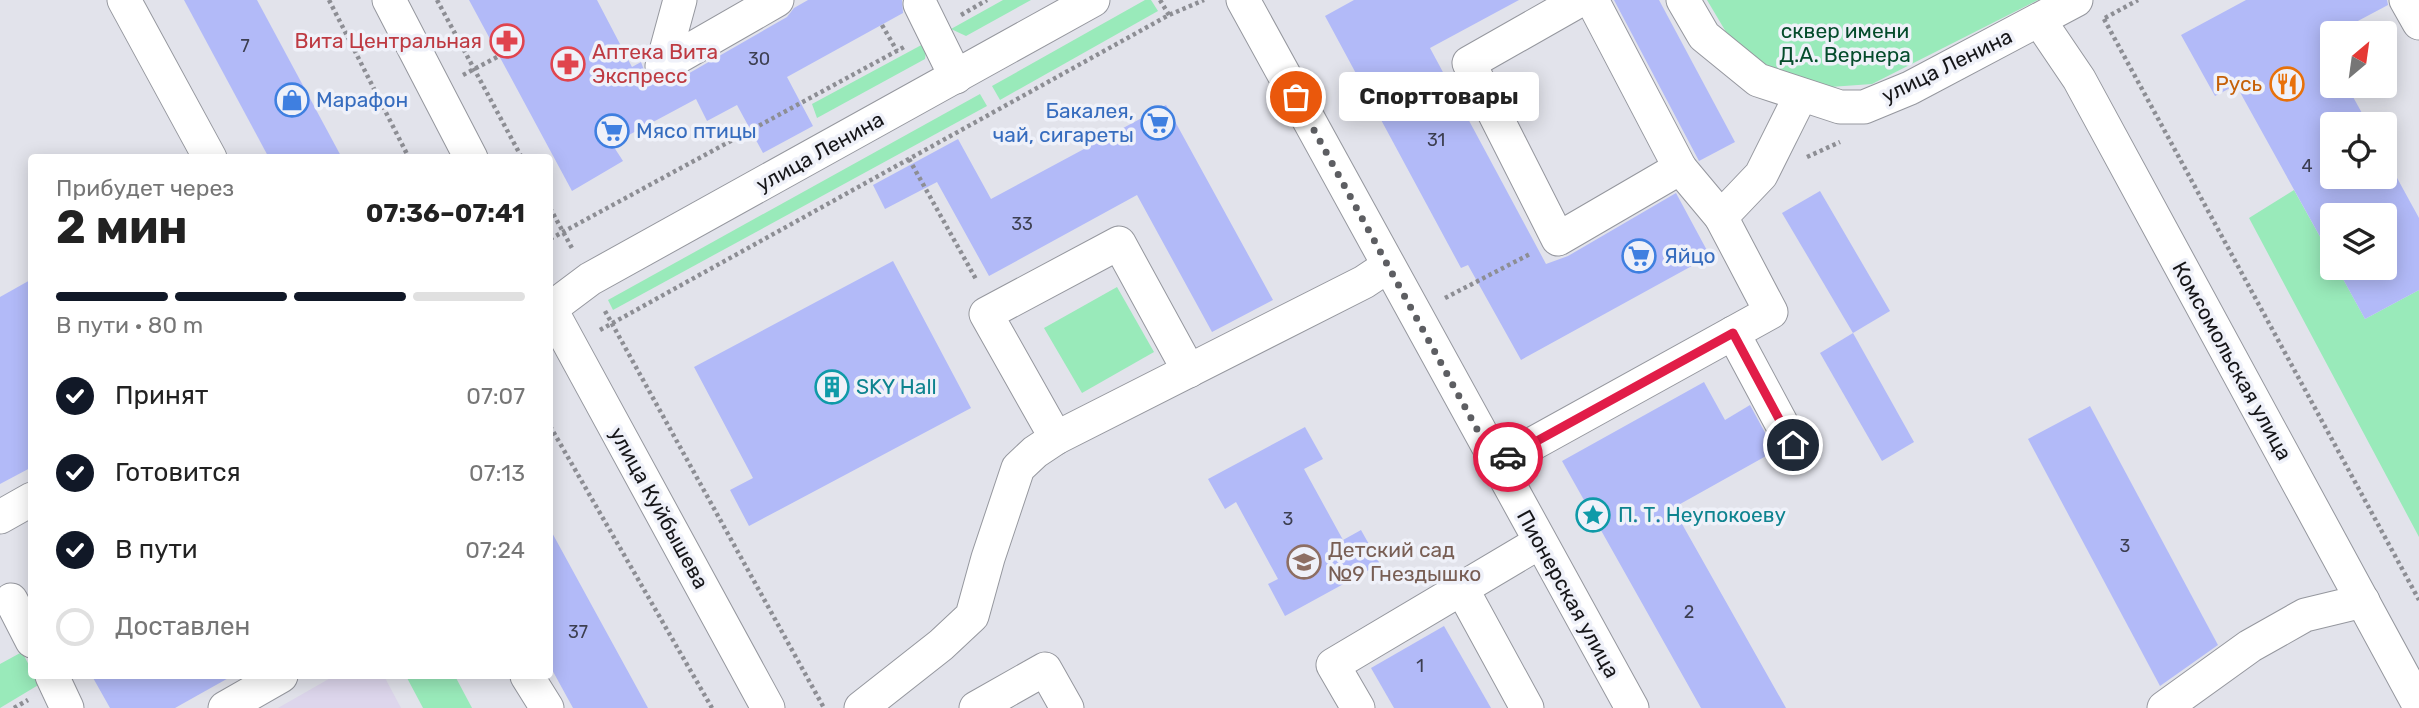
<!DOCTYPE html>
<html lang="ru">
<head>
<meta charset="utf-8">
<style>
	:root { --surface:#fff; --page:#f2f2f2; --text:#222; --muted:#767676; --line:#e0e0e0; --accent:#111827 }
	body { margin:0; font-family:Rubik,sans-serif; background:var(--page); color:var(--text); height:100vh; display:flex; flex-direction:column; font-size:26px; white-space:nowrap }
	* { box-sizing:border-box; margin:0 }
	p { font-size:23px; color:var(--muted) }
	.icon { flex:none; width:38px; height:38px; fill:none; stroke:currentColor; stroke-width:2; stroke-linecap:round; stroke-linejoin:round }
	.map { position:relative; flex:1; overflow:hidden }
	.sheet { position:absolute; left:28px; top:154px; width:525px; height:525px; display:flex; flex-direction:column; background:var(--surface); border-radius:7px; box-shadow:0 4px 18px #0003 }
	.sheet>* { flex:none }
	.needle { width:46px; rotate:29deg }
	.tools { position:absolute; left:2320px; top:21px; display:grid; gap:14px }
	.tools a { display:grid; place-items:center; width:77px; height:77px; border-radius:7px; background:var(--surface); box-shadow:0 4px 18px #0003; font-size:35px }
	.pin { position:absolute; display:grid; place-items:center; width:60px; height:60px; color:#fff; margin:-30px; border:4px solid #fff; border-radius:50%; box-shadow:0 2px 7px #0007 }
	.courier { position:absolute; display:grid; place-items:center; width:70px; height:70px; margin:-35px; border:5px solid #e11d48; border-radius:50%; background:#fff; color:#222; box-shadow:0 2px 9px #0007 }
	.bubble { position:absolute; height:49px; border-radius:7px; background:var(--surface); box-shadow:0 4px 18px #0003; font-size:23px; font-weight:700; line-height:49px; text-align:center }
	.overview em { font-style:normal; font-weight:700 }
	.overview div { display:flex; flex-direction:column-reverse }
	.overview { display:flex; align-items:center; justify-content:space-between; height:119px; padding:0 28px }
	h1 { font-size:46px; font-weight:700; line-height:52px }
	.bar { display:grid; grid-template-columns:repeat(4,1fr); gap:10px 7px; align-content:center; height:84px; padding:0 28px }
	.bar i { height:9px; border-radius:5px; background:var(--line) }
	.bar .current { background:var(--accent) }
	.bar p { grid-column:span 4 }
	ol { padding:0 28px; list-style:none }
	li { display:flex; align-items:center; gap:21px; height:77px }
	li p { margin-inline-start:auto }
	li .icon { padding:7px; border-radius:50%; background:var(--accent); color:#fff; stroke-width:4 }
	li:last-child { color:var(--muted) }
	li i { width:38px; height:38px; border:4px solid var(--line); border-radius:50% }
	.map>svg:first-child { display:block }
	.industrial { fill:#ddd6ec }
	.green { fill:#99eaba }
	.building { fill:#b2baf8 }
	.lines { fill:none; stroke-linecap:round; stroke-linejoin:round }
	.minor-casing { stroke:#95979e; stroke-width:35 }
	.path { stroke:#8d8e94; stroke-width:4.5; stroke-dasharray:3.5 3.5; stroke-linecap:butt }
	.minor { stroke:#fff; stroke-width:33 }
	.done { stroke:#5d5e62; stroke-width:7; stroke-dasharray:0 12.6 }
	.route { stroke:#e11d48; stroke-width:9 }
	.labels { text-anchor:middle; stroke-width:7; stroke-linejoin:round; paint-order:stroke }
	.number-label { font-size:18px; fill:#3d3f51 }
	.park-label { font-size:21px; fill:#054c2c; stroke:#eff1f9 }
	.health-label { font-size:21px; fill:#be3a42; stroke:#eff1f9; text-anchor:end }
	.street-label { font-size:21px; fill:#161619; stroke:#eff1f9 }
	.food-label { font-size:21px; fill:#c56008; stroke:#eff1f9; text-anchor:end }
	.shop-label { font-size:21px; fill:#366cbe; stroke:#eff1f9; text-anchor:start }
	.culture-label { font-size:21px; fill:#0d838f; stroke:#eff1f9; text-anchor:start }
	.education-label { font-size:21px; fill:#785e54; stroke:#eff1f9; text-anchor:start }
</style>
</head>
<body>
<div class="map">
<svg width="2419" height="708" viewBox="0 0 2419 708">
	<rect width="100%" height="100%" fill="#e2e3eb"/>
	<polygon class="industrial" points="334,676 384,676 401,708 278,708"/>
	<g class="green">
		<polygon points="1003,0 1031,0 966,36 951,29"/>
		<polygon points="1145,0 1151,0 1158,11 1000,100 992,86"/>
		<polygon points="1707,0 2038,0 1872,84 1830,87 1800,81 1751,58 1729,37"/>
		<polygon points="927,42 925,59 817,118 812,104"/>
		<polygon points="980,94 987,106 613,310 608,300"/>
		<polygon points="2294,190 2333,260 2333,268 2337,268 2365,319 2419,290 2419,537 2249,218"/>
		<polygon points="1117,287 1154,352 1082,393 1044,328"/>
		<polygon points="22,652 31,669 32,676 35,676 40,684 0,708 0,664"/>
		<polygon points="406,676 455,676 472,708 423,708"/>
	</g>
	<g class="building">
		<polygon points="184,0 257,0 342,158 269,158"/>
		<polygon points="469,0 597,0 632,67 641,62 647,78 653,84 662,85 672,83 787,17 794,8 808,0 902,0 903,13 787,77 813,126 763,153 737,105 707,121 696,99 612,144 623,161 572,191"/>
		<polygon points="1354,0 1519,0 1430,48 1546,264 1568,256 1676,193 1710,256 1521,360 1468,265 1461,268 1325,16"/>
		<polygon points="1614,0 1659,0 1735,142 1699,161"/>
		<polygon points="2246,0 2387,0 2388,5 2322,40 2333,60 2333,86 2347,86 2368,124 2333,124 2333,177 2385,177 2385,156 2419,218 2419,290 2365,319 2337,268 2385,268 2385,215 2333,215 2333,260 2236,85 2215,96 2181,35"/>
		<polygon points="1166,105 1273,300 1212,332 1137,195 989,276 937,182 885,209 873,185 958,139 991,199"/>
		<polygon points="1820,191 1890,311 1853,333 1782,213"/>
		<polygon points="893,261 971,408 749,526 730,490 753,478 694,367"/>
		<polygon points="32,279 32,467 0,484 0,297"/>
		<polygon points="1853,333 1914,442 1882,461 1820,353"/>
		<polygon points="1704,382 1725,420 1750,405 1775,451 1673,508 1786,708 1701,708 1562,461"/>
		<polygon points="2090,406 2218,645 2160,686 2028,439"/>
		<polygon points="1305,427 1323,459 1304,469 1343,540 1361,530 1380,564 1285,616 1268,584 1278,579 1236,502 1225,509 1208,479"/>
		<polygon points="550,529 591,604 648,708 573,708 550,666"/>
		<polygon points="1444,626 1491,708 1394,708 1371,668"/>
		<polygon points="92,676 232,676 175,708 110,708"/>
	</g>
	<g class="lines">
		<defs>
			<g id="minor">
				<polyline points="124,0 210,158"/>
				<polyline points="389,0 471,158"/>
				<polyline points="680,0 662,66 777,0"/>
				<polyline points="1243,0 1632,708"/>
				<polyline points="1580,0 1469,63 1558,239 1680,168 1721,217"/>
				<polyline points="1592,0 1680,168"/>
				<polyline points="1683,0 1704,36 1758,80 1840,107 1864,107 1910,88 2076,0"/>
				<polyline points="2406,0 2419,23"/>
				<polyline points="920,4 956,77"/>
				<polyline points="2039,20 2079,79 2419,705"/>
				<polyline points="550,308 768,708"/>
				<polyline points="550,309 590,279 1093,0"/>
				<polyline points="1733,333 1793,445"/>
				<polyline points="1056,438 986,314 1119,243 1189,371"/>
				<polyline points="1496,464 1771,312 1721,217 1761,175 1801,95"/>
				<polyline points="0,517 32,499"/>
				<polyline points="1462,589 1527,708"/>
				<polyline points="11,600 32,641"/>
				<polyline points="52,676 67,708"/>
				<polyline points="527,676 547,708"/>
				<polyline points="225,708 281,676"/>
				<polyline points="861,708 941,645 972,616 988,558 1018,468 1035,452 1056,438 1364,282 1388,266"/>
				<polyline points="976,708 1045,669 1067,708"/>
				<polyline points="1358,708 1333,665 1540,542"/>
				<polyline points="2164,708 2250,646 2305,615 2363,601"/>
			</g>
		</defs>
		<use href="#minor" class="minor-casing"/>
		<g class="path">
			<polyline points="329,0 409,158"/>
			<polyline points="437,0 522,158"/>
			<polyline points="1160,0 1169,15"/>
			<polyline points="961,15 987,0"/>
			<polyline points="2105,18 2138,0"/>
			<polyline points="2104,19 2419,600"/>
			<polyline points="882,25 897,51"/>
			<polyline points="463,75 499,56"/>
			<polyline points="1807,157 1840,142"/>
			<polyline points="909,159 977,281"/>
			<polyline points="550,208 573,250"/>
			<polyline points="550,239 904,47"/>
			<polyline points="1445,298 1530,254"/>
			<polyline points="605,311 824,708"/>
			<polyline points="600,330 1169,15 1204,0"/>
			<polyline points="550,426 712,708"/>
			<polyline points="14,708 28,700"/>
		</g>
		<use href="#minor" class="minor"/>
	</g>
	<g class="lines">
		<polyline class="done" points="1296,97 1496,464 1508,457"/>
		<polyline class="route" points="1508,457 1733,333 1793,445"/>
	</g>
	<defs>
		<symbol id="pharmacy-ring" viewBox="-11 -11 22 22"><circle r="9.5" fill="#eff1f9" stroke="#e0444e" stroke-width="1.5"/><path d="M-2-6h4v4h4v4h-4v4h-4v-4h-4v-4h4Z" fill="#e0444e"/></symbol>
		<symbol id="restaurant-ring" viewBox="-11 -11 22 22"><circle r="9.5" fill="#eff1f9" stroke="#e8710a" stroke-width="1.5"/><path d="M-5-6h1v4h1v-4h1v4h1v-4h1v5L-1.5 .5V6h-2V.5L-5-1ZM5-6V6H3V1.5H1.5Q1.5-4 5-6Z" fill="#e8710a"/></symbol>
		<symbol id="shop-ring" viewBox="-11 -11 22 22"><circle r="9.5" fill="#eff1f9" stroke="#3f7fe0" stroke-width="1.5"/><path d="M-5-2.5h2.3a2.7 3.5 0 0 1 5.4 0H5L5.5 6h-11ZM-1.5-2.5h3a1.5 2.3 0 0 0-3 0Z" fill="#3f7fe0"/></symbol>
		<symbol id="supermarket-ring" viewBox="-11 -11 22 22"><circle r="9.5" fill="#eff1f9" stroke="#3f7fe0" stroke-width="1.5"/><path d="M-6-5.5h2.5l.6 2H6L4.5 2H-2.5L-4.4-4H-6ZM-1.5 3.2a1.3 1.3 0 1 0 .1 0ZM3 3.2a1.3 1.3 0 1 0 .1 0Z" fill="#3f7fe0"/></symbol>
		<symbol id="building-ring" viewBox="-11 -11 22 22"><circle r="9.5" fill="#eff1f9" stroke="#0f9aa8" stroke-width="1.5"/><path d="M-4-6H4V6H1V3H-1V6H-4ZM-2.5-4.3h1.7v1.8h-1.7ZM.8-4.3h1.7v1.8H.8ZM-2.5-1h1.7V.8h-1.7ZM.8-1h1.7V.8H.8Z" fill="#0f9aa8"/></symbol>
		<symbol id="sight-ring" viewBox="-11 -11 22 22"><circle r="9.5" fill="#eff1f9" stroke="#0f9aa8" stroke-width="1.5"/><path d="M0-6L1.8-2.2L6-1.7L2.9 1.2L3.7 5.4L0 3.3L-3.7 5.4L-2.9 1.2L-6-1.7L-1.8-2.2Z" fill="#0f9aa8"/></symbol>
		<symbol id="school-ring" viewBox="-11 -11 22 22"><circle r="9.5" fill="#eff1f9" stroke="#8d6e63" stroke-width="1.5"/><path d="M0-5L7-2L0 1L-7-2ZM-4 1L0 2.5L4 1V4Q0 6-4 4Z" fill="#8d6e63"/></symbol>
	</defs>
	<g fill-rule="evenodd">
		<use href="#pharmacy-ring" x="488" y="22" width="38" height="38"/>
		<use href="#pharmacy-ring" x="549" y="45" width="38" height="38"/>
		<use href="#restaurant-ring" x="2268" y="65" width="38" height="38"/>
		<use href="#shop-ring" x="273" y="81" width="38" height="38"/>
		<use href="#supermarket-ring" x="1139" y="104" width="38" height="38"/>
		<use href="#supermarket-ring" x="593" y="112" width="38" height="38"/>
		<use href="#supermarket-ring" x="1620" y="237" width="38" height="38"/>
		<use href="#building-ring" x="813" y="368" width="38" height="38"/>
		<use href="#sight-ring" x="1574" y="496" width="38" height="38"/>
		<use href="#school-ring" x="1285" y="543" width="38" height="38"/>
	</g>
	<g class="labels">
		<g class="number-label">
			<text x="245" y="52">7</text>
			<text x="759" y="65">30</text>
			<text x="1436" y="146">31</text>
			<text x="2307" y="172">4</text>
			<text x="1022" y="230">33</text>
			<text x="1288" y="525">3</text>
			<text x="2125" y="552">3</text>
			<text x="1689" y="618">2</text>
			<text x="578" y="638">37</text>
			<text x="1420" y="672">1</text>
		</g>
		<g class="park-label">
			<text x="1845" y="38">сквер имени<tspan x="1845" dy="24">Д.А. Вернера</tspan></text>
		</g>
		<g class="health-label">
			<text x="482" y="48">Вита Центральная</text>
			<text x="592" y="59" text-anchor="start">Аптека Вита<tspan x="592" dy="24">Экспресс</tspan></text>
		</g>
		<g class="street-label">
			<text transform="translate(1947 66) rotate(-26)" y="7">улица Ленина</text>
			<text transform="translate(820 152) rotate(-29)" y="7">улица Ленина</text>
			<text transform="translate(2232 361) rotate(61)" y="7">Комсомольская улица</text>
			<text transform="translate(659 508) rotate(61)" y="7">улица Куйбышева</text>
			<text transform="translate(1568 594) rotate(61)" y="7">Пионерская улица</text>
		</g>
		<g class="food-label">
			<text x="2262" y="91">Русь</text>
		</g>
		<g class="shop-label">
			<text x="316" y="107">Марафон</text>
			<text x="1134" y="118" text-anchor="end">Бакалея,<tspan x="1134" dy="24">чай, сигареты</tspan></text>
			<text x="636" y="138">Мясо птицы</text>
			<text x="1664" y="263">Яйцо</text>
		</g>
		<g class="culture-label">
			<text x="856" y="394">SKY Hall</text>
			<text x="1618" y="522">П. Т. Неупокоеву</text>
		</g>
		<g class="education-label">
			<text x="1328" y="557">Детский сад<tspan x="1328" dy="24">№9 Гнездышко</tspan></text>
		</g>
	</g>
</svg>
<div class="tools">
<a><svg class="needle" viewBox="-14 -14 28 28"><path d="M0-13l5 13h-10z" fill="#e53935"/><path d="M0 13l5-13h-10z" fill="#767676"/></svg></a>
<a><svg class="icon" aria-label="locate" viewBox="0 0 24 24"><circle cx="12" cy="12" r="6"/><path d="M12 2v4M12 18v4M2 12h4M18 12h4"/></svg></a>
<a><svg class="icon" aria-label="layers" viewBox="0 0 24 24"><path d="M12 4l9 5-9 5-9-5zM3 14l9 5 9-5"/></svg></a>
</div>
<div class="pin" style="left:1296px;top:97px;background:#ea580c"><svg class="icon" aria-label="bag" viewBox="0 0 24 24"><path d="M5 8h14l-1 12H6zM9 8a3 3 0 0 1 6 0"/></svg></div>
<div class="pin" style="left:1793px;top:445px;background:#1f2937"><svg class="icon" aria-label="home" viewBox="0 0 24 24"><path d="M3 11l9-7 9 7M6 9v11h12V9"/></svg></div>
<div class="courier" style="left:1508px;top:457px"><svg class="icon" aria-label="car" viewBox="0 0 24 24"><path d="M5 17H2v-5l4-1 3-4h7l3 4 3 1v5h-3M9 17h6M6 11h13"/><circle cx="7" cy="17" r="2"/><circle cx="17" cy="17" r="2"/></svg></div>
<div class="bubble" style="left:1339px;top:72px;width:200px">Спорттовары</div>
<section class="sheet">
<div class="overview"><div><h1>2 мин</h1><p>Прибудет через</p></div><em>07:36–07:41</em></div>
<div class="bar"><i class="current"></i><i class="current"></i><i class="current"></i><i></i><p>В пути · 80 m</p></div>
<ol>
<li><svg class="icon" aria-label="check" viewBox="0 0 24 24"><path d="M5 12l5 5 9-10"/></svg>Принят<p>07:07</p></li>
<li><svg class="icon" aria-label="check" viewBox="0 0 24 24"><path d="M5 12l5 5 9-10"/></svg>Готовится<p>07:13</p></li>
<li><svg class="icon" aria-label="check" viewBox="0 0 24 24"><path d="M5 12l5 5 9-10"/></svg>В пути<p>07:24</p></li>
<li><i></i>Доставлен</li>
</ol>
</section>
</div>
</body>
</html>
